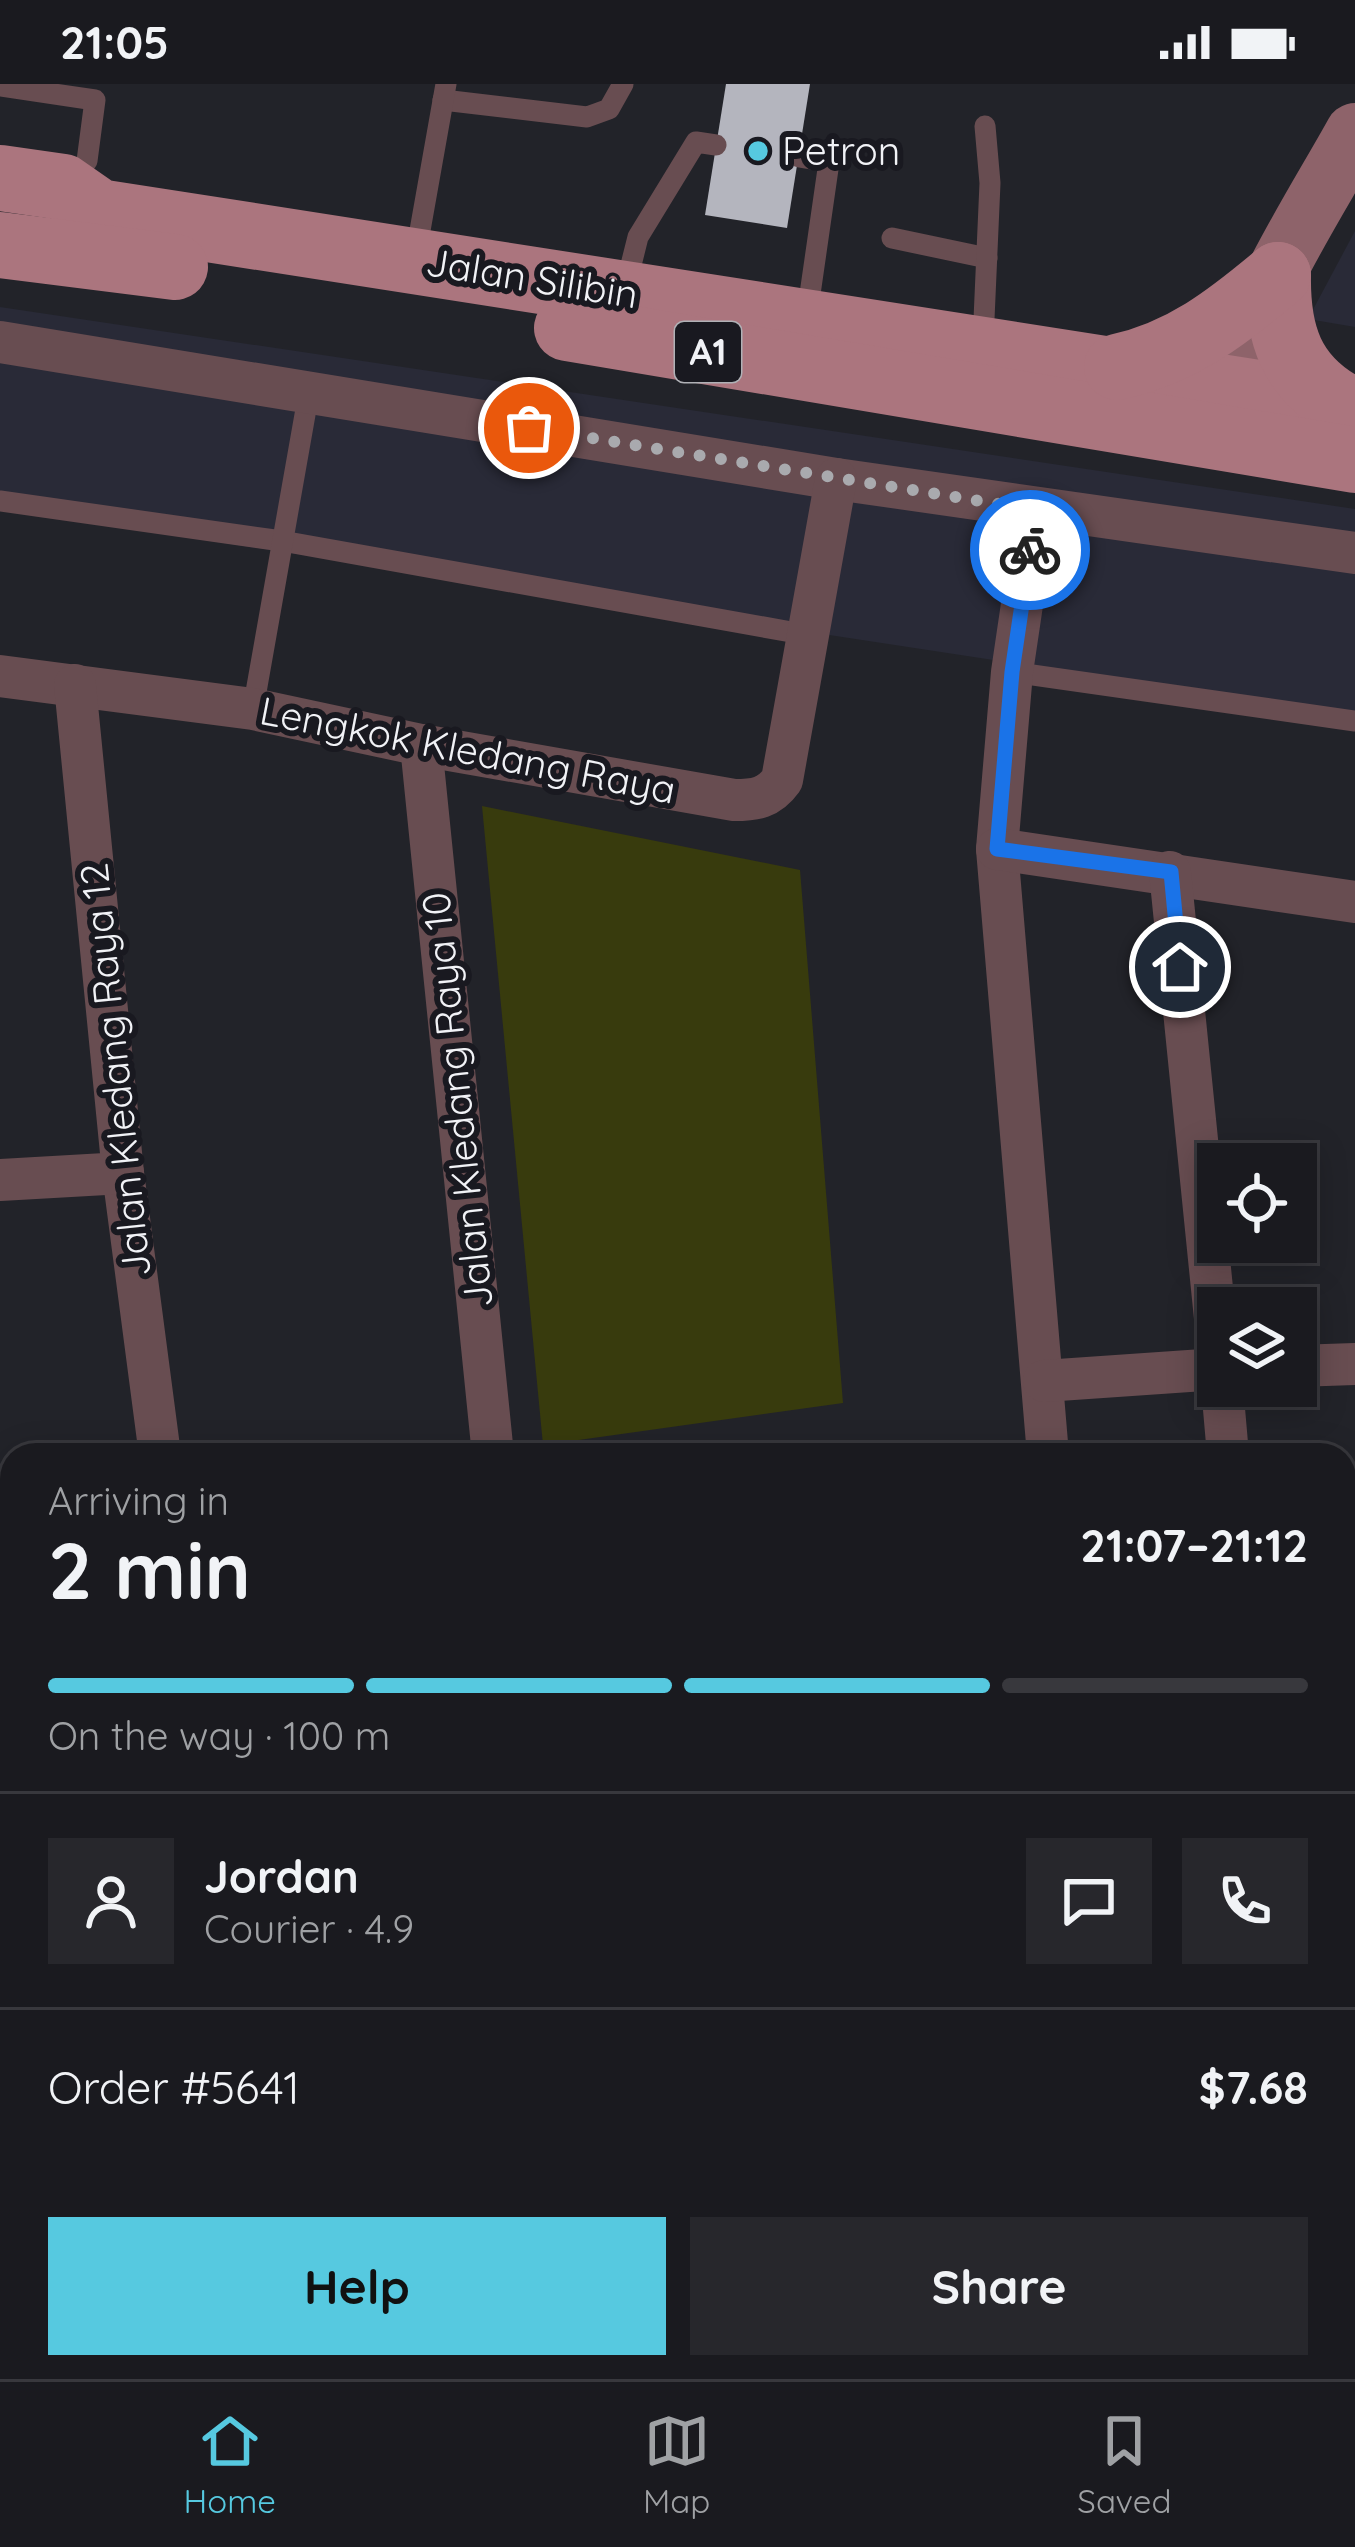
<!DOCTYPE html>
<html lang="en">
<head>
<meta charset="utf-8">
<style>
	:root { --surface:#1a1a1f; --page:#27272c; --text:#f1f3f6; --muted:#9fa1a4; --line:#38383d; --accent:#56c9e0 }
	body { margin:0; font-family:Quicksand,sans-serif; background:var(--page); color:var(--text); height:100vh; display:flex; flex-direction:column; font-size:45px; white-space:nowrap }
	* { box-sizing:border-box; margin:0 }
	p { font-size:39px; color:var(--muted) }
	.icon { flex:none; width:66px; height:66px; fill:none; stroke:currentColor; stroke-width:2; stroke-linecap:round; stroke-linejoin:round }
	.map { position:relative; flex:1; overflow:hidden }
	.details { position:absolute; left:0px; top:1359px; width:1356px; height:936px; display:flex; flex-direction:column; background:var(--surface); border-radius:36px 36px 0 0; box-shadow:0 6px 30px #0003,0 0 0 3px var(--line) }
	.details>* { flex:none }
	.buttons { position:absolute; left:1197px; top:1059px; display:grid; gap:24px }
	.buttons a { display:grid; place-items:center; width:120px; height:120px; border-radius:0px; background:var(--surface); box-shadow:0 6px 30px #0003,0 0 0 3px var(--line); font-size:60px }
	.pin { position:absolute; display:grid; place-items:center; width:102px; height:102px; color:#fff; margin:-51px; border:6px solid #fff; border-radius:50%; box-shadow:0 3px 12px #0007 }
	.courier { position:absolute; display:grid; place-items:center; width:120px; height:120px; margin:-60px; border:9px solid #1a73e8; border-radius:50%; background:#fff; color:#222; box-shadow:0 3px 15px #0007 }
	.headline em { font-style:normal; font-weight:700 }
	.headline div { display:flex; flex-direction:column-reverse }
	.headline { display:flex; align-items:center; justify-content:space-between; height:204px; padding:0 48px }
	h1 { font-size:78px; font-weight:700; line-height:90px }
	.bar { display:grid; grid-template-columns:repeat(4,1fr); gap:18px 12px; align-content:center; height:144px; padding:0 48px }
	.bar i { height:15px; border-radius:9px; background:var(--line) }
	.bar .on { background:var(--accent) }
	.bar p { grid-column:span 4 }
	.line { display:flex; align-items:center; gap:30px; padding:0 48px; border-top:3px solid var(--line) }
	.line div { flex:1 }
	.round { display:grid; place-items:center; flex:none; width:126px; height:126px; border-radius:0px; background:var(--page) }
	.primary-button { display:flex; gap:24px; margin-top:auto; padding:24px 48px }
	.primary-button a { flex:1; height:138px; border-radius:0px; background:var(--accent); color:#111; font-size:48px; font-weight:700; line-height:138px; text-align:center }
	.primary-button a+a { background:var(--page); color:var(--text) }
	.status { display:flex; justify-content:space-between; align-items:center; height:84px; padding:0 60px; background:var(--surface); direction:ltr }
	.status svg { height:33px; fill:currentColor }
	.tab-bar { display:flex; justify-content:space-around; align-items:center; height:168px; border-top:3px solid var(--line); background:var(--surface); font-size:33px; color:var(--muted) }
	.tab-bar a { display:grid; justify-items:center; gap:6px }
	.tab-bar .on { color:var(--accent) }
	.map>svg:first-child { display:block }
	.built { fill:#292a37 }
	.green { fill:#383b0d }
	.building { fill:#b4b5be }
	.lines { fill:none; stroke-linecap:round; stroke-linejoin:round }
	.lane { stroke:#684d51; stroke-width:21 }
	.street { stroke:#684d51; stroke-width:42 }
	.secondary { stroke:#8e636a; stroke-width:60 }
	.primary { stroke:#ab757e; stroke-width:66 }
	.done { stroke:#a9aaae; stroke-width:12; stroke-dasharray:0 21.6 }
	.route { stroke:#1a73e8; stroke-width:15 }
	.poi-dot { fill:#56c9e0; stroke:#191920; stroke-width:4.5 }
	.labels { text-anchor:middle; stroke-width:12; stroke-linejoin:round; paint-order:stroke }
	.shield { fill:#191920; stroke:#b0b1b6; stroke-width:3 }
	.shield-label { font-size:36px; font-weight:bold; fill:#f1f2f6 }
	.poi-label { font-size:39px; fill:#f1f2f6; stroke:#191920; text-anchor:start }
	.street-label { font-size:39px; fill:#f1f2f6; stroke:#191920 }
</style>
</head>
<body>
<div class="status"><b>21:05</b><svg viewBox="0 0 49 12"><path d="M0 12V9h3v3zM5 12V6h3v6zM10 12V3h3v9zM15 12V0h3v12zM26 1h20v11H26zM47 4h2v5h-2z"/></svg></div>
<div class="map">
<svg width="1355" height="2295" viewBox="0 0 1355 2295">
	<rect width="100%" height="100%" fill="#222329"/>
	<g class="built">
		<polygon points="1355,147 1355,243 1308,235"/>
		<polygon points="0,223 1355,425 1355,631 0,425"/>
	</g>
	<g class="green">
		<polygon points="482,722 800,786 843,1319 543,1361"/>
		<polygon points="12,1652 12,2079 0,2079 0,1653"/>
		<polygon points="1355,2063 1355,2295 765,2295 764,2283 1344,2283 1344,2064"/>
	</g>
	<polygon class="building" points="726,0 810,0 787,144 705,131"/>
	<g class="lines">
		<g class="lane">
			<polyline points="0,2 95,16 87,77 68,98"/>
			<polyline points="443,16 587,33 609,25 623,0"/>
			<polyline points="799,73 829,78 807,231"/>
			<polyline points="892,154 987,174"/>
			<polyline points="416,169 446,0"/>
			<polyline points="626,201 638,153 696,58 716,61"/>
			<polyline points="983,258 990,99 985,42"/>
			<polyline points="0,417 282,457 808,551"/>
			<polyline points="1012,588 1355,637"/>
			<polyline points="253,625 309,308"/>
		</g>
		<g class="street">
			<polyline points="0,258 836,395 1355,469"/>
			<polyline points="1036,426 1012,588 997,765 1048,1371"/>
			<path d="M0 592 253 625 421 661 734 716C756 716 769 714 782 696L836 395"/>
			<polyline points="75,601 123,1089 160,1371"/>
			<polyline points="421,661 493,1371"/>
			<polyline points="997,765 1355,818"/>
			<polyline points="1170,788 1218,1264"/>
			<polyline points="0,1096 123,1089"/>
			<polyline points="1296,1282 1355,1280"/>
			<polyline points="1044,1297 1218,1285"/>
			<polyline points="1222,1302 1228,1371"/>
			<polyline points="0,1590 12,1588"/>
			<polyline points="1344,1709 1355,1708"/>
			<polyline points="1344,1991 1355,1990"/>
			<polyline points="0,2115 12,2114"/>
			<polyline points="127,2283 128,2295"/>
			<polyline points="713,2283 714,2295"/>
		</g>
		<path class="secondary" d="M1234 302C1249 220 1314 123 1355 49"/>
		<g class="primary">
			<polyline points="0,94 63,103 99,128 1355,324"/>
			<polyline points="0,161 175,183"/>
			<path d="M1278 191C1277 250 1291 293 1344 322"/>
			<polyline points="567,244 1355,376"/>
			<path d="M1117 283C1182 269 1228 233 1278 191"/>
		</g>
	</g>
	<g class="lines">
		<polyline class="done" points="529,344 1036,426 1030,466"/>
		<polyline class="route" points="1030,466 1012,588 997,765 1171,788 1180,883"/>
	</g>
	<circle class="poi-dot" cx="758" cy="67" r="12"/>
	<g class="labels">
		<rect class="shield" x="675" y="238" width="66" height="60" rx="9"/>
		<g class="shield-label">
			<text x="708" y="281">A1</text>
		</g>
		<g class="poi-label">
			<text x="782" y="81">Petron</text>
		</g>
		<g class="street-label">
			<text transform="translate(532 194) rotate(9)" y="14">Jalan Silibin</text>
			<text transform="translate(468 666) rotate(11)" y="14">Lengkok Kledang Raya</text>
			<text transform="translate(115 986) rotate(-96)" y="14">Jalan Kledang Raya 12</text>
			<text transform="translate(457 1016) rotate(-96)" y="14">Jalan Kledang Raya 10</text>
		</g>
	</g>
</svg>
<div class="buttons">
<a><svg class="icon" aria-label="locate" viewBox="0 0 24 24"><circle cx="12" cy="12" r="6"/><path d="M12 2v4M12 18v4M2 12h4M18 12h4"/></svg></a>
<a><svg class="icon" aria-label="layers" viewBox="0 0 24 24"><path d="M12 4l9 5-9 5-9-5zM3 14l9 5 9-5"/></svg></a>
</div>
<div class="pin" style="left:529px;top:344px;background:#ea580c"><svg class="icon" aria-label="bag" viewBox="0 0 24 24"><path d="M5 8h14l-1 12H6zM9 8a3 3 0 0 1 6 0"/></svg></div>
<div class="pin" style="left:1180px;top:883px;background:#1f2937"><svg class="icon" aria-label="home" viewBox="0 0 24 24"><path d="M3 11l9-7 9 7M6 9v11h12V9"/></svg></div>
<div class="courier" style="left:1030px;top:466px"><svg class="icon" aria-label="bike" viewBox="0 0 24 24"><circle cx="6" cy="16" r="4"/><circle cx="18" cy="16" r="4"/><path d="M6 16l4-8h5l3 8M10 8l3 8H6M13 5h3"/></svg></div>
<section class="details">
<div class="headline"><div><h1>2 min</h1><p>Arriving in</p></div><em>21:07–21:12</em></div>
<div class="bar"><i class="on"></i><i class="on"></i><i class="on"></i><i></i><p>On the way · 100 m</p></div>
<div class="line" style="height:216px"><a class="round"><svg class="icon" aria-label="person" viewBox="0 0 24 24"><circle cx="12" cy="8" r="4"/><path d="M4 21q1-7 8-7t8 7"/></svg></a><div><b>Jordan</b><p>Courier · 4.9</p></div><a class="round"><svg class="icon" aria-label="chat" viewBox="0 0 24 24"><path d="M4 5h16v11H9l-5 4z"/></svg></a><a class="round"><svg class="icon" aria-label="phone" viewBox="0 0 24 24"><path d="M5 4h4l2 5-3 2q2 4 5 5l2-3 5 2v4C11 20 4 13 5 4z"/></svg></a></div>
<div class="line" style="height:156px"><div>Order #5641</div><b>$7.68</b></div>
<div class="primary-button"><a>Help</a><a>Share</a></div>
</section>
</div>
<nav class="tab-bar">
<a class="on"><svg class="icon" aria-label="home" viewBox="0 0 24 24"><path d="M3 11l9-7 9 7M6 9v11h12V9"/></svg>Home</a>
<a><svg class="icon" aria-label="map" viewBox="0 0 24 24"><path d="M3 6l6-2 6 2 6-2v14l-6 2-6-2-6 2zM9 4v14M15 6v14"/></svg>Map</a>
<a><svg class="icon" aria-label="saved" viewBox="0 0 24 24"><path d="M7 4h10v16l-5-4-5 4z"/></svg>Saved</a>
</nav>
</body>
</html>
